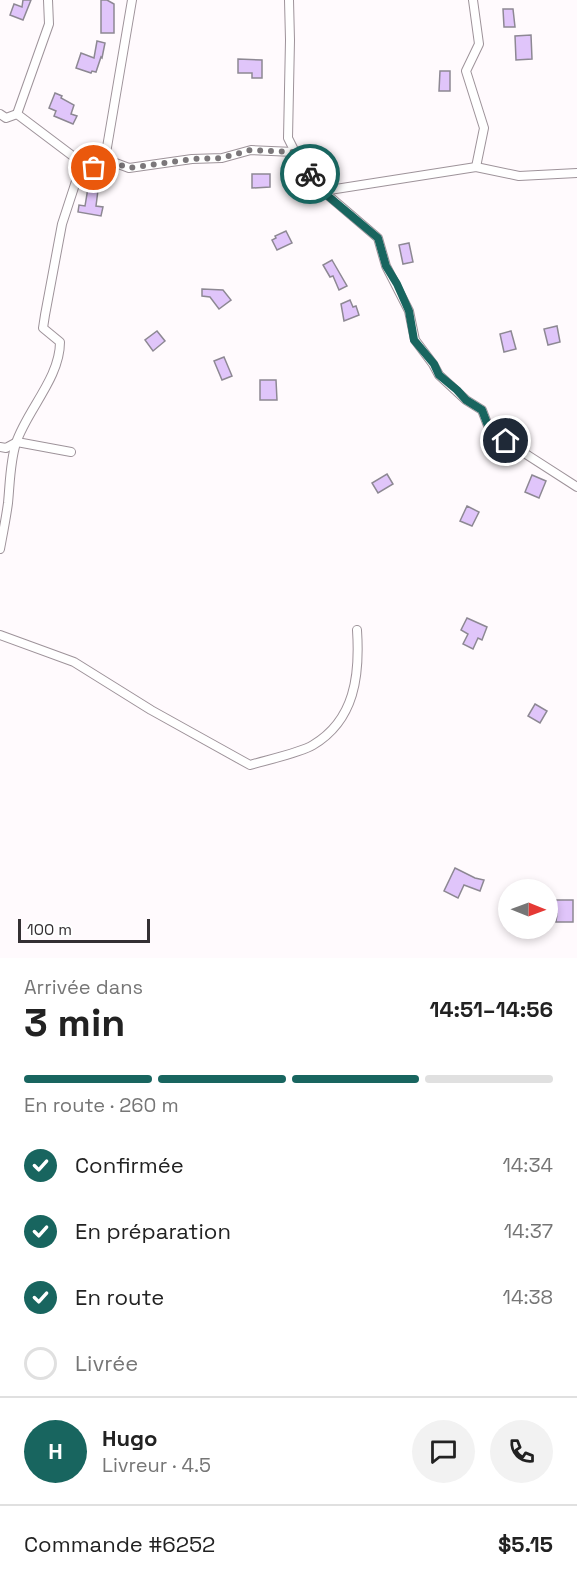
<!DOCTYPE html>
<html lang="fr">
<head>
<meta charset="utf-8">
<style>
	:root { --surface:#fff; --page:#f2f2f2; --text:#222; --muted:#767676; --line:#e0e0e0; --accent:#18655f }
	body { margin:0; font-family:"Space Grotesk",sans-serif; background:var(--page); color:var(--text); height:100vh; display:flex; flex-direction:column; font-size:22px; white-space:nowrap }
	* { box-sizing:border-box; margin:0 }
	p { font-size:20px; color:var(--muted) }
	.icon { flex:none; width:33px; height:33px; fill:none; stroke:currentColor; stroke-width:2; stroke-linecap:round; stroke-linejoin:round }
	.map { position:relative; height:958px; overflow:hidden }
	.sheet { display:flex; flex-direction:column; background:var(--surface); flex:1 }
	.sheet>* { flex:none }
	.needle { width:39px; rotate:91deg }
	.controls { position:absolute; left:498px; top:879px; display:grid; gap:12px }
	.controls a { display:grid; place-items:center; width:60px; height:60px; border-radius:50%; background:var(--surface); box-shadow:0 3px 9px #0003; font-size:30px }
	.scale { position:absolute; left:18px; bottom:15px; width:132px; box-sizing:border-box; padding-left:6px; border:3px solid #343033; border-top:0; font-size:16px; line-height:21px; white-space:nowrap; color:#343033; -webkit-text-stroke:4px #fff; paint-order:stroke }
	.pin { position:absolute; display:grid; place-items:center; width:51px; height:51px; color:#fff; margin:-26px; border:3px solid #fff; border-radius:50%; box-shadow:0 2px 6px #0007 }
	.courier { position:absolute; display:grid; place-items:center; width:60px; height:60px; margin:-30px; border:4px solid #18655f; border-radius:50%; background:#fff; color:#222; box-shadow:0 2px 8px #0007 }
	.overview em { font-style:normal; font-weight:700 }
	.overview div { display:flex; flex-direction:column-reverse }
	.overview { display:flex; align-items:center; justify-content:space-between; height:102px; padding:0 24px }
	h1 { font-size:39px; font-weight:700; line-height:45px }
	.bar { display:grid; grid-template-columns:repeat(4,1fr); gap:9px 6px; align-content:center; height:72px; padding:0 24px }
	.bar i { height:8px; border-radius:4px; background:var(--line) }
	.bar .selected { background:var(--accent) }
	.bar p { grid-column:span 4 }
	.line { display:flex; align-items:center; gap:15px; padding:0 24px; border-top:2px solid var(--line) }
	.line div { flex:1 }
	.round { display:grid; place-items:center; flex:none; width:63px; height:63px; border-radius:32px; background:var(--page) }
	ol { padding:0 24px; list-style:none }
	li { display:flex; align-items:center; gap:18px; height:66px }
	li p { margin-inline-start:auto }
	li .icon { padding:6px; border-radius:50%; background:var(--accent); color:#fff; stroke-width:4 }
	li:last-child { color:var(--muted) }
	li i { width:33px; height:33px; border:3px solid var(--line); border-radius:50% }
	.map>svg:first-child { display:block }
	.building { fill:#e0c5fa; stroke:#8d8893; stroke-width:1.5 }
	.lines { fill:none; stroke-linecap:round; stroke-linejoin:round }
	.street-casing { stroke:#9e939a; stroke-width:10 }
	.street { stroke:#fff; stroke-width:8 }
	.done { stroke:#7b777a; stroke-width:6; stroke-dasharray:0 10.8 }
	.route { stroke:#18655f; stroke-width:8 }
</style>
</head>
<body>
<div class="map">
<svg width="577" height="958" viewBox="0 0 577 958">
	<rect width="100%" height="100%" fill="#fffafd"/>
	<g class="building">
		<polygon points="23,0 31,0 23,20 10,15 14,4 22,7"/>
		<polygon points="101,0 107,0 114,4 114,33 101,33"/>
		<polygon points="503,9 513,9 515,27 504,27"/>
		<polygon points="531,35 532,59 516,60 515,36"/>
		<polygon points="97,41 105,43 102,58 101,57 96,72 92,71 91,73 76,68 81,53 94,58"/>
		<polygon points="238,59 262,60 262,78 252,78 252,73 238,73"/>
		<polygon points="440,71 450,71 450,91 439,91"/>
		<polygon points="55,93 62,96 61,98 74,105 71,114 77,116 73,124 54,116 56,111 49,108"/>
		<polygon points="252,174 270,174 270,187 252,188"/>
		<polygon points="88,188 98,190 96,206 103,207 101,216 78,212 79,205 85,206"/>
		<polygon points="286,231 292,243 277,250 272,240 276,238 275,236"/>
		<polygon points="409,243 413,262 403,264 399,245"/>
		<polygon points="332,260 347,286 339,290 333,276 330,277 323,265"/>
		<polygon points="202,289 223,290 231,300 219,309 210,297 202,296"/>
		<polygon points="350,300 353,307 356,306 359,315 344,321 341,304"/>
		<polygon points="557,326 560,342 548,345 544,329"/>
		<polygon points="157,331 165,341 153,351 145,340"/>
		<polygon points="511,331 516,349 504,352 500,334"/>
		<polygon points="224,357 232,376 222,380 214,361"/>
		<polygon points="260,380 276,380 277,400 260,400"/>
		<polygon points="387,474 393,484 378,493 372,483"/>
		<polygon points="532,475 546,481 539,498 525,492"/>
		<polygon points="467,506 479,512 472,526 460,521"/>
		<polygon points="467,618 487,627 482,640 478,638 473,649 463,644 468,634 461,630"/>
		<polygon points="535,704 547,711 540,723 528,716"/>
		<polygon points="455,868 475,878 484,880 480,891 464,885 458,898 444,891"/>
		<polygon points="548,900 573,900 573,922 556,922 557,914 548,913"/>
	</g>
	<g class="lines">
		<defs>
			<g id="street">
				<polyline points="289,0 290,40 288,138 301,164 323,191 378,238 386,266 409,311 415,340 433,364 439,375 466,400 482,410 490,431 577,487"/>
				<polyline points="473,0 479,44 466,71 484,128 476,167"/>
				<polyline points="0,114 6,118 17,114 82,163 94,168 105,159 129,168 192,159 222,158 251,150 294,152"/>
				<polyline points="17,114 49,24 48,0"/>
				<polyline points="105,159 132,0"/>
				<polyline points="323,191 476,167 519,176 577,173"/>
				<polyline points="0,447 6,448 17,442 71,452"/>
				<path d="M0 549C3 533 6 518 8 503 10 483 10 462 16 443 27 410 60 378 60 342L43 328 45 315 62 224 82 163"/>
				<path d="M0 635 74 662 151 710 250 765C266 760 300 753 313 745 355 720 360 675 357 630"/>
			</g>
		</defs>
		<use href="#street" class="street-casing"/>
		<use href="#street" class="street"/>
	</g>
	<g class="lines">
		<polyline class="done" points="94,168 105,159 129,168 192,159 222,158 250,150 294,152 310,174"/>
		<polyline class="route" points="310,174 322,191 378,238 386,266 397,284 409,311 414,340 434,364 439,375 457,390 466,400 482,410 490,431 506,441"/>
	</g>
</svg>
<div class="controls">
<a><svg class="needle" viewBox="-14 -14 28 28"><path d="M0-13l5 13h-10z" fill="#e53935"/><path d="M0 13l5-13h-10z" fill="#767676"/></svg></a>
</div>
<div class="scale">100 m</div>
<div class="pin" style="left:94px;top:168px;background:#ea580c"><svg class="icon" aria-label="bag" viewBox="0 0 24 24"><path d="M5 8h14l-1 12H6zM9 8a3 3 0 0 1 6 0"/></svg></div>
<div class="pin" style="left:506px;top:441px;background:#1f2937"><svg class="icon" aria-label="home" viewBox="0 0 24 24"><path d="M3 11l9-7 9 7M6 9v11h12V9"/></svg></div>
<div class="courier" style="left:310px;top:174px"><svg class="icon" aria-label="bike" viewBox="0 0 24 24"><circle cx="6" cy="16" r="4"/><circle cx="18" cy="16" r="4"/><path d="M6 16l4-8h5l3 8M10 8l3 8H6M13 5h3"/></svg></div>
</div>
<section class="sheet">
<div class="overview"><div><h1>3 min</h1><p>Arrivée dans</p></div><em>14:51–14:56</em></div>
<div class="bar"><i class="selected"></i><i class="selected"></i><i class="selected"></i><i></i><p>En route · 260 m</p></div>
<ol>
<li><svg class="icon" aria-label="check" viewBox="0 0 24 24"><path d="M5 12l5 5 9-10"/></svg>Confirmée<p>14:34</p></li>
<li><svg class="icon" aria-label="check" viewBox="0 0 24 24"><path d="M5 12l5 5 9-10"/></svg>En préparation<p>14:37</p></li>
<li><svg class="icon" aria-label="check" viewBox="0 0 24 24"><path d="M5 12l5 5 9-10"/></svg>En route<p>14:38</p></li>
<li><i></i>Livrée</li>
</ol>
<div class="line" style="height:108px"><b class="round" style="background:var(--accent);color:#fff">H</b><div><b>Hugo</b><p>Livreur · 4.5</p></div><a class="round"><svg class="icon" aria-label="chat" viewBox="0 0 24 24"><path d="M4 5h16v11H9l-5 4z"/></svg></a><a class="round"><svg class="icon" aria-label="phone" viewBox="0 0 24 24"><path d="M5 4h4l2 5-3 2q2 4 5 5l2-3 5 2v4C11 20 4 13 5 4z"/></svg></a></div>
<div class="line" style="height:78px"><div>Commande #6252</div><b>$5.15</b></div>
</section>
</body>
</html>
